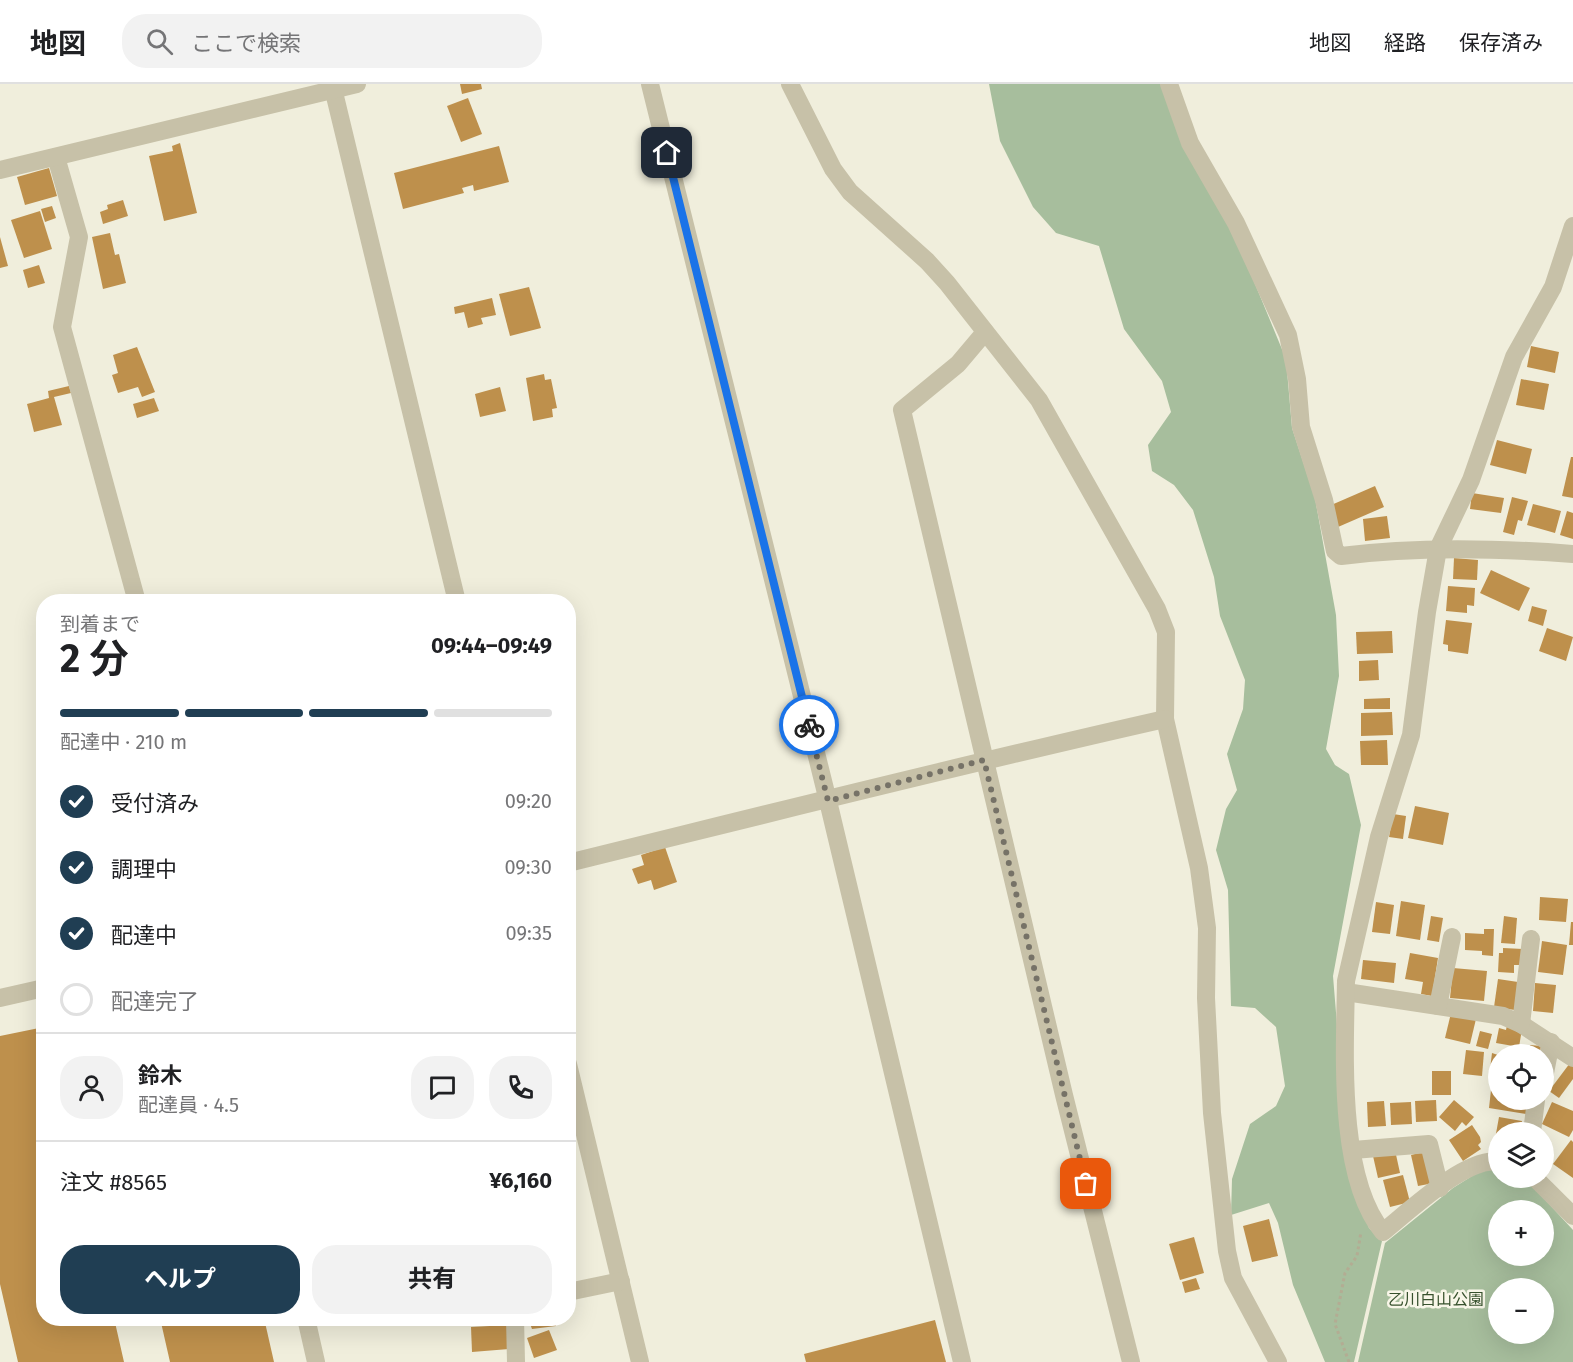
<!DOCTYPE html>
<html lang="ja">
<head>
<meta charset="utf-8">
<style>
	:root { --surface:#fff; --page:#f2f2f2; --text:#202124; --muted:#757577; --line:#e0e0e0; --accent:#203e53 }
	body { margin:0; font-family:"Fira Sans","Noto Sans JP",sans-serif; background:var(--page); color:var(--text); height:100vh; display:flex; flex-direction:column; font-size:22px; white-space:nowrap }
	* { box-sizing:border-box; margin:0 }
	p { font-size:20px; color:var(--muted) }
	.icon { flex:none; width:33px; height:33px; fill:none; stroke:currentColor; stroke-width:2; stroke-linecap:round; stroke-linejoin:round }
	.map { position:relative; flex:1; overflow:hidden }
	.drawer { position:absolute; left:36px; top:510px; width:540px; height:732px; display:flex; flex-direction:column; background:var(--surface); border-radius:24px; box-shadow:0 6px 24px #0002 }
	.drawer>* { flex:none }
	.controls { position:absolute; left:1488px; top:960px; display:grid; gap:12px }
	.controls a { display:grid; place-items:center; width:66px; height:66px; border-radius:50%; background:var(--surface); box-shadow:0 6px 24px #0002; font-size:30px }
	.pin { position:absolute; display:grid; place-items:center; width:51px; height:51px; color:#fff; margin:-26px; border-radius:12px; box-shadow:0 3px 9px #0006 }
	.courier { position:absolute; display:grid; place-items:center; width:60px; height:60px; margin:-30px; border:4px solid #1a73e8; border-radius:50%; background:#fff; color:#222; box-shadow:0 2px 8px #0007 }
	.overview em { font-style:normal; font-weight:700 }
	.overview div { display:flex; flex-direction:column-reverse }
	.overview { display:flex; align-items:center; justify-content:space-between; height:102px; padding:0 24px }
	h1 { font-size:39px; font-weight:700; line-height:45px }
	.bar { display:grid; grid-template-columns:repeat(4,1fr); gap:9px 6px; align-content:center; height:72px; padding:0 24px }
	.bar i { height:8px; border-radius:4px; background:var(--line) }
	.bar .current { background:var(--accent) }
	.bar p { grid-column:span 4 }
	.line { display:flex; align-items:center; gap:15px; padding:0 24px; border-top:2px solid var(--line) }
	.line div { flex:1 }
	.round { display:grid; place-items:center; flex:none; width:63px; height:63px; border-radius:24px; background:var(--page) }
	ol { padding:0 24px; list-style:none }
	li { display:flex; align-items:center; gap:18px; height:66px }
	li p { margin-inline-start:auto }
	li .icon { padding:6px; border-radius:50%; background:var(--accent); color:#fff; stroke-width:4 }
	li:last-child { color:var(--muted) }
	li i { width:33px; height:33px; border:3px solid var(--line); border-radius:50% }
	.cta { display:flex; gap:12px; margin-top:auto; padding:12px 24px }
	.cta a { flex:1; height:69px; border-radius:24px; background:var(--accent); color:#fff; font-size:24px; font-weight:700; line-height:69px; text-align:center }
	.cta a+a { background:var(--page); color:var(--text) }
	header { display:flex; align-items:center; gap:36px; box-sizing:border-box; height:84px; padding:0 30px; background:var(--surface); border-bottom:2px solid var(--line) }
	header strong { font-size:28px }
	nav { display:flex; gap:33px; margin-inline-start:auto; font-size:21px }
	.search { width:420px; height:54px; background:var(--page); display:flex; align-items:center; gap:15px; box-sizing:border-box; padding:0 21px; border-radius:24px; color:var(--muted); font-size:22px }
	.map>svg:first-child { display:block }
	.green { fill:#a7be9d; fill-rule:evenodd }
	.building { fill:#be904c }
	.lines { fill:none; stroke-linecap:round; stroke-linejoin:round }
	.path { stroke:#b3ac93; stroke-width:3; stroke-dasharray:3 3; stroke-linecap:butt }
	.minor { stroke:#c7c1a8; stroke-width:18 }
	.done { stroke:#767267; stroke-width:6; stroke-dasharray:0 10.8 }
	.route { stroke:#1a73e8; stroke-width:8 }
	.labels { text-anchor:middle; stroke-width:5; stroke-linejoin:round; paint-order:stroke }
	.park-label { font-size:16px; fill:#37512d; stroke:#f8f6e8 }
</style>
</head>
<body>
<header>
<strong>地図</strong>
<div class="search"><svg class="icon" aria-label="search" viewBox="0 0 24 24"><circle cx="10" cy="10" r="6"/><path d="M15 15l6 6"/></svg>ここで検索</div>
<nav><a>地図</a><a>経路</a><a>保存済み</a></nav>
</header>
<div class="map">
<svg width="1573" height="1278" viewBox="0 0 1573 1278">
	<rect width="100%" height="100%" fill="#f0eedc"/>
	<g class="green">
		<polygon points="989,0 1161,0 1234,149 1286,275 1292,344 1315,414 1336,531 1339,592 1326,665 1335,681 1349,690 1361,741 1333,892 1349,1087 1369,1144 1382,1157 1354,1278 1325,1278 1293,1201 1278,1139 1269,1119 1231,1131 1232,1095 1250,1040 1276,1022 1285,1002 1276,943 1255,924 1231,922 1228,806 1216,766 1226,725 1237,706 1227,670 1243,625 1245,596 1220,532 1214,493 1193,426 1174,401 1152,387 1148,361 1171,328 1162,297 1124,245 1099,162 1056,149 1033,123 1000,57"/>
		<path d="M1491 1086 1498 1087V1094H1525L1573 1146V1278H1358L1385 1159 1453 1104 1480 1087ZM1498 1126H1544V1172H1498ZM1498 1204H1544V1250H1498Z"/>
	</g>
	<g class="building">
		<polygon points="460,0 481,0 482,5 462,10"/>
		<polygon points="468,14 482,50 461,58 447,22"/>
		<polygon points="180,59 197,129 164,137 149,72 173,67 172,62"/>
		<polygon points="499,62 509,98 474,107 473,101 462,104 464,109 403,125 394,89"/>
		<polygon points="49,84 57,112 25,121 17,93"/>
		<polygon points="123,116 128,132 103,140 100,128 108,125 107,121"/>
		<polygon points="52,122 56,134 45,138 41,125"/>
		<polygon points="40,127 52,165 24,174 11,136"/>
		<polygon points="110,149 115,171 119,170 126,199 103,205 92,153"/>
		<polygon points="0,153 8,182 0,184"/>
		<polygon points="39,181 45,199 28,204 23,186"/>
		<polygon points="529,203 541,244 510,252 499,210"/>
		<polygon points="492,214 496,231 481,234 483,240 468,244 464,228 455,230 454,223"/>
		<polygon points="1531,262 1559,268 1555,289 1527,283"/>
		<polygon points="137,263 155,308 142,313 138,303 118,309 112,291 118,289 113,271"/>
		<polygon points="544,290 545,296 551,295 557,324 552,325 553,333 533,337 526,294"/>
		<polygon points="1521,295 1549,300 1544,326 1516,321"/>
		<polygon points="69,302 71,309 54,313 62,341 34,348 27,320 49,314 48,307"/>
		<polygon points="500,303 506,327 480,333 475,310"/>
		<polygon points="154,314 159,327 137,334 133,320"/>
		<polygon points="1497,356 1532,365 1526,390 1490,381"/>
		<polygon points="1571,373 1573,373 1573,414 1562,412"/>
		<polygon points="1375,402 1384,423 1338,443 1329,422"/>
		<polygon points="1472,409 1504,414 1501,429 1470,425"/>
		<polygon points="1512,413 1528,417 1522,437 1518,436 1514,451 1503,448"/>
		<polygon points="1533,420 1561,427 1555,449 1527,441"/>
		<polygon points="1567,427 1573,429 1573,455 1560,451"/>
		<polygon points="1387,432 1390,454 1365,457 1363,435"/>
		<polygon points="1454,474 1478,476 1477,496 1453,495"/>
		<polygon points="1491,486 1530,504 1519,527 1480,509"/>
		<polygon points="1448,502 1475,504 1474,522 1467,521 1467,529 1446,527"/>
		<polygon points="1532,522 1547,526 1543,542 1528,537"/>
		<polygon points="1446,536 1472,539 1468,570 1448,567 1448,561 1443,560"/>
		<polygon points="1547,544 1573,553 1566,577 1539,567"/>
		<polygon points="1392,547 1393,569 1357,570 1356,548"/>
		<polygon points="1378,576 1379,596 1359,597 1359,577"/>
		<polygon points="1390,614 1390,625 1364,625 1364,615"/>
		<polygon points="1392,628 1393,651 1361,652 1361,629"/>
		<polygon points="1387,656 1388,681 1361,681 1360,657"/>
		<polygon points="1415,722 1449,729 1443,761 1408,754"/>
		<polygon points="1393,730 1406,732 1403,755 1389,753"/>
		<polygon points="665,763 677,798 654,806 651,796 638,800 632,785 644,781 641,771"/>
		<polygon points="1540,813 1568,815 1566,838 1539,836"/>
		<polygon points="1401,817 1425,821 1420,856 1396,852"/>
		<polygon points="1376,818 1394,821 1390,850 1372,848"/>
		<polygon points="1431,832 1443,834 1439,858 1427,856"/>
		<polygon points="1504,832 1517,834 1515,860 1501,859"/>
		<polygon points="1571,838 1573,838 1573,861 1569,861"/>
		<polygon points="1484,845 1494,845 1493,872 1482,871 1482,867 1465,866 1465,849 1484,850"/>
		<polygon points="1542,857 1567,861 1563,891 1538,888"/>
		<polygon points="1503,864 1523,865 1522,881 1514,881 1514,889 1498,888 1499,869 1503,869"/>
		<polygon points="1410,869 1438,874 1432,912 1421,910 1423,898 1405,895"/>
		<polygon points="1363,876 1396,879 1394,899 1361,895"/>
		<polygon points="1453,884 1487,887 1484,917 1450,914"/>
		<polygon points="1498,895 1518,898 1515,926 1494,923"/>
		<polygon points="1535,899 1556,901 1553,929 1533,927"/>
		<polygon points="1451,929 1476,935 1470,960 1445,954"/>
		<polygon points="1507,941 1522,945 1519,963 1496,959 1499,944 1506,946"/>
		<polygon points="44,943 44,1234 87,1234 87,1237 114,1234 124,1278 18,1278 0,1200 0,952"/>
		<polygon points="1480,947 1492,950 1488,965 1476,962"/>
		<polygon points="1530,961 1541,962 1540,968 1548,970 1520,970 1521,964 1529,966"/>
		<polygon points="1466,966 1484,968 1482,992 1463,990"/>
		<polygon points="1492,969 1498,971 1498,986 1490,985"/>
		<polygon points="1570,979 1573,981 1573,995 1559,1014 1549,1007"/>
		<rect x="1432" y="987" width="19" height="24"/>
		<polygon points="1491,1006 1498,1007 1498,1016 1528,1016 1526,1030 1489,1024"/>
		<polygon points="1436,1016 1437,1037 1416,1038 1415,1017"/>
		<polygon points="1454,1016 1474,1033 1466,1042 1462,1038 1455,1047 1439,1033"/>
		<polygon points="1384,1017 1386,1042 1368,1043 1367,1018"/>
		<polygon points="1411,1018 1412,1040 1391,1041 1390,1019"/>
		<polygon points="1552,1018 1573,1027 1573,1046 1569,1053 1542,1040"/>
		<polygon points="1499,1033 1522,1037 1520,1048 1498,1048 1498,1055 1495,1055"/>
		<polygon points="1472,1041 1480,1053 1481,1058 1478,1061 1481,1065 1463,1077 1449,1056"/>
		<polygon points="1571,1056 1573,1058 1573,1094 1553,1080"/>
		<polygon points="1395,1066 1400,1089 1378,1094 1373,1072"/>
		<polygon points="1427,1067 1434,1099 1418,1102 1411,1071"/>
		<polygon points="1403,1091 1410,1118 1390,1123 1383,1096"/>
		<polygon points="1269,1135 1278,1172 1252,1178 1243,1142"/>
		<polygon points="1194,1153 1204,1189 1180,1196 1169,1160"/>
		<polygon points="1196,1194 1200,1205 1185,1209 1182,1198"/>
		<polygon points="160,1234 264,1234 274,1278 170,1278"/>
		<polygon points="528,1234 555,1234 556,1242 532,1245"/>
		<polygon points="935,1236 946,1278 806,1278 804,1270"/>
		<polygon points="508,1241 509,1265 472,1268 471,1243"/>
		<polygon points="549,1246 557,1266 534,1274 527,1254"/>
	</g>
	<g class="lines">
		<polyline class="path" points="1349,1278 1335,1240 1345,1189 1357,1172 1361,1148"/>
		<g class="minor">
			<polyline points="332,0 457,518"/>
			<polyline points="650,0 828,717 962,1278"/>
			<polyline points="790,0 833,85 850,108 927,177 947,199 1039,316 1157,525 1166,548 1165,635 1199,784 1207,844 1206,914 1212,1029 1227,1167 1233,1194 1278,1278"/>
			<path d="M1169 0 1190 59 1236 139 1288 251 1297 295 1301 343 1324 416 1335 467 1341 472C1418 462 1496 464 1573 470"/>
			<polyline points="56,73 79,153 62,243 137,518"/>
			<polyline points="0,86 357,0"/>
			<polyline points="985,248 958,280 902,326 1064,1011 1131,1278"/>
			<path d="M568 779C767 730 965 680 1165 635"/>
			<polyline points="1346,908 1503,932 1521,940 1573,974"/>
			<polyline points="0,914 44,904"/>
			<polyline points="1438,922 1452,853"/>
			<polyline points="1521,940 1531,855"/>
			<polyline points="568,980 640,1278"/>
			<polyline points="1544,994 1551,958"/>
			<polyline points="1532,1048 1536,1016"/>
			<polyline points="1353,1066 1429,1060 1440,1104"/>
			<path d="M1498 1078C1467 1072 1408 1128 1383 1148 1337 1093 1345 966 1346 897L1379 753 1411 651 1427 528 1438 465 1471 396 1514 273 1553 203 1573 142"/>
			<polyline points="1535,1094 1573,1132"/>
			<polyline points="568,1208 621,1197"/>
			<polyline points="306,1234 316,1278"/>
			<polyline points="515,1234 516,1278"/>
		</g>
	</g>
	<g class="lines">
		<polyline class="done" points="809,641 828,717 984,676 1086,1100"/>
		<polyline class="route" points="667,69 809,641"/>
	</g>
	<g class="labels">
		<g class="park-label">
			<text x="1436" y="1221">乙川白山公園</text>
		</g>
	</g>
</svg>
<div class="controls">
<a><svg class="icon" aria-label="locate" viewBox="0 0 24 24"><circle cx="12" cy="12" r="6"/><path d="M12 2v4M12 18v4M2 12h4M18 12h4"/></svg></a>
<a><svg class="icon" aria-label="layers" viewBox="0 0 24 24"><path d="M12 4l9 5-9 5-9-5zM3 14l9 5 9-5"/></svg></a>
<a>+</a>
<a>−</a>
</div>
<div class="pin" style="left:1086px;top:1100px;background:#ea580c"><svg class="icon" aria-label="bag" viewBox="0 0 24 24"><path d="M5 8h14l-1 12H6zM9 8a3 3 0 0 1 6 0"/></svg></div>
<div class="pin" style="left:667px;top:69px;background:#1f2937"><svg class="icon" aria-label="home" viewBox="0 0 24 24"><path d="M3 11l9-7 9 7M6 9v11h12V9"/></svg></div>
<div class="courier" style="left:809px;top:641px"><svg class="icon" aria-label="bike" viewBox="0 0 24 24"><circle cx="6" cy="16" r="4"/><circle cx="18" cy="16" r="4"/><path d="M6 16l4-8h5l3 8M10 8l3 8H6M13 5h3"/></svg></div>
<section class="drawer">
<div class="overview"><div><h1>2 分</h1><p>到着まで</p></div><em>09:44–09:49</em></div>
<div class="bar"><i class="current"></i><i class="current"></i><i class="current"></i><i></i><p>配達中 · 210 m</p></div>
<ol>
<li><svg class="icon" aria-label="check" viewBox="0 0 24 24"><path d="M5 12l5 5 9-10"/></svg>受付済み<p>09:20</p></li>
<li><svg class="icon" aria-label="check" viewBox="0 0 24 24"><path d="M5 12l5 5 9-10"/></svg>調理中<p>09:30</p></li>
<li><svg class="icon" aria-label="check" viewBox="0 0 24 24"><path d="M5 12l5 5 9-10"/></svg>配達中<p>09:35</p></li>
<li><i></i>配達完了</li>
</ol>
<div class="line" style="height:108px"><a class="round"><svg class="icon" aria-label="person" viewBox="0 0 24 24"><circle cx="12" cy="8" r="4"/><path d="M4 21q1-7 8-7t8 7"/></svg></a><div><b>鈴木</b><p>配達員 · 4.5</p></div><a class="round"><svg class="icon" aria-label="chat" viewBox="0 0 24 24"><path d="M4 5h16v11H9l-5 4z"/></svg></a><a class="round"><svg class="icon" aria-label="phone" viewBox="0 0 24 24"><path d="M5 4h4l2 5-3 2q2 4 5 5l2-3 5 2v4C11 20 4 13 5 4z"/></svg></a></div>
<div class="line" style="height:78px"><div>注文 #8565</div><b>¥6,160</b></div>
<div class="cta"><a>ヘルプ</a><a>共有</a></div>
</section>
</div>
</body>
</html>
